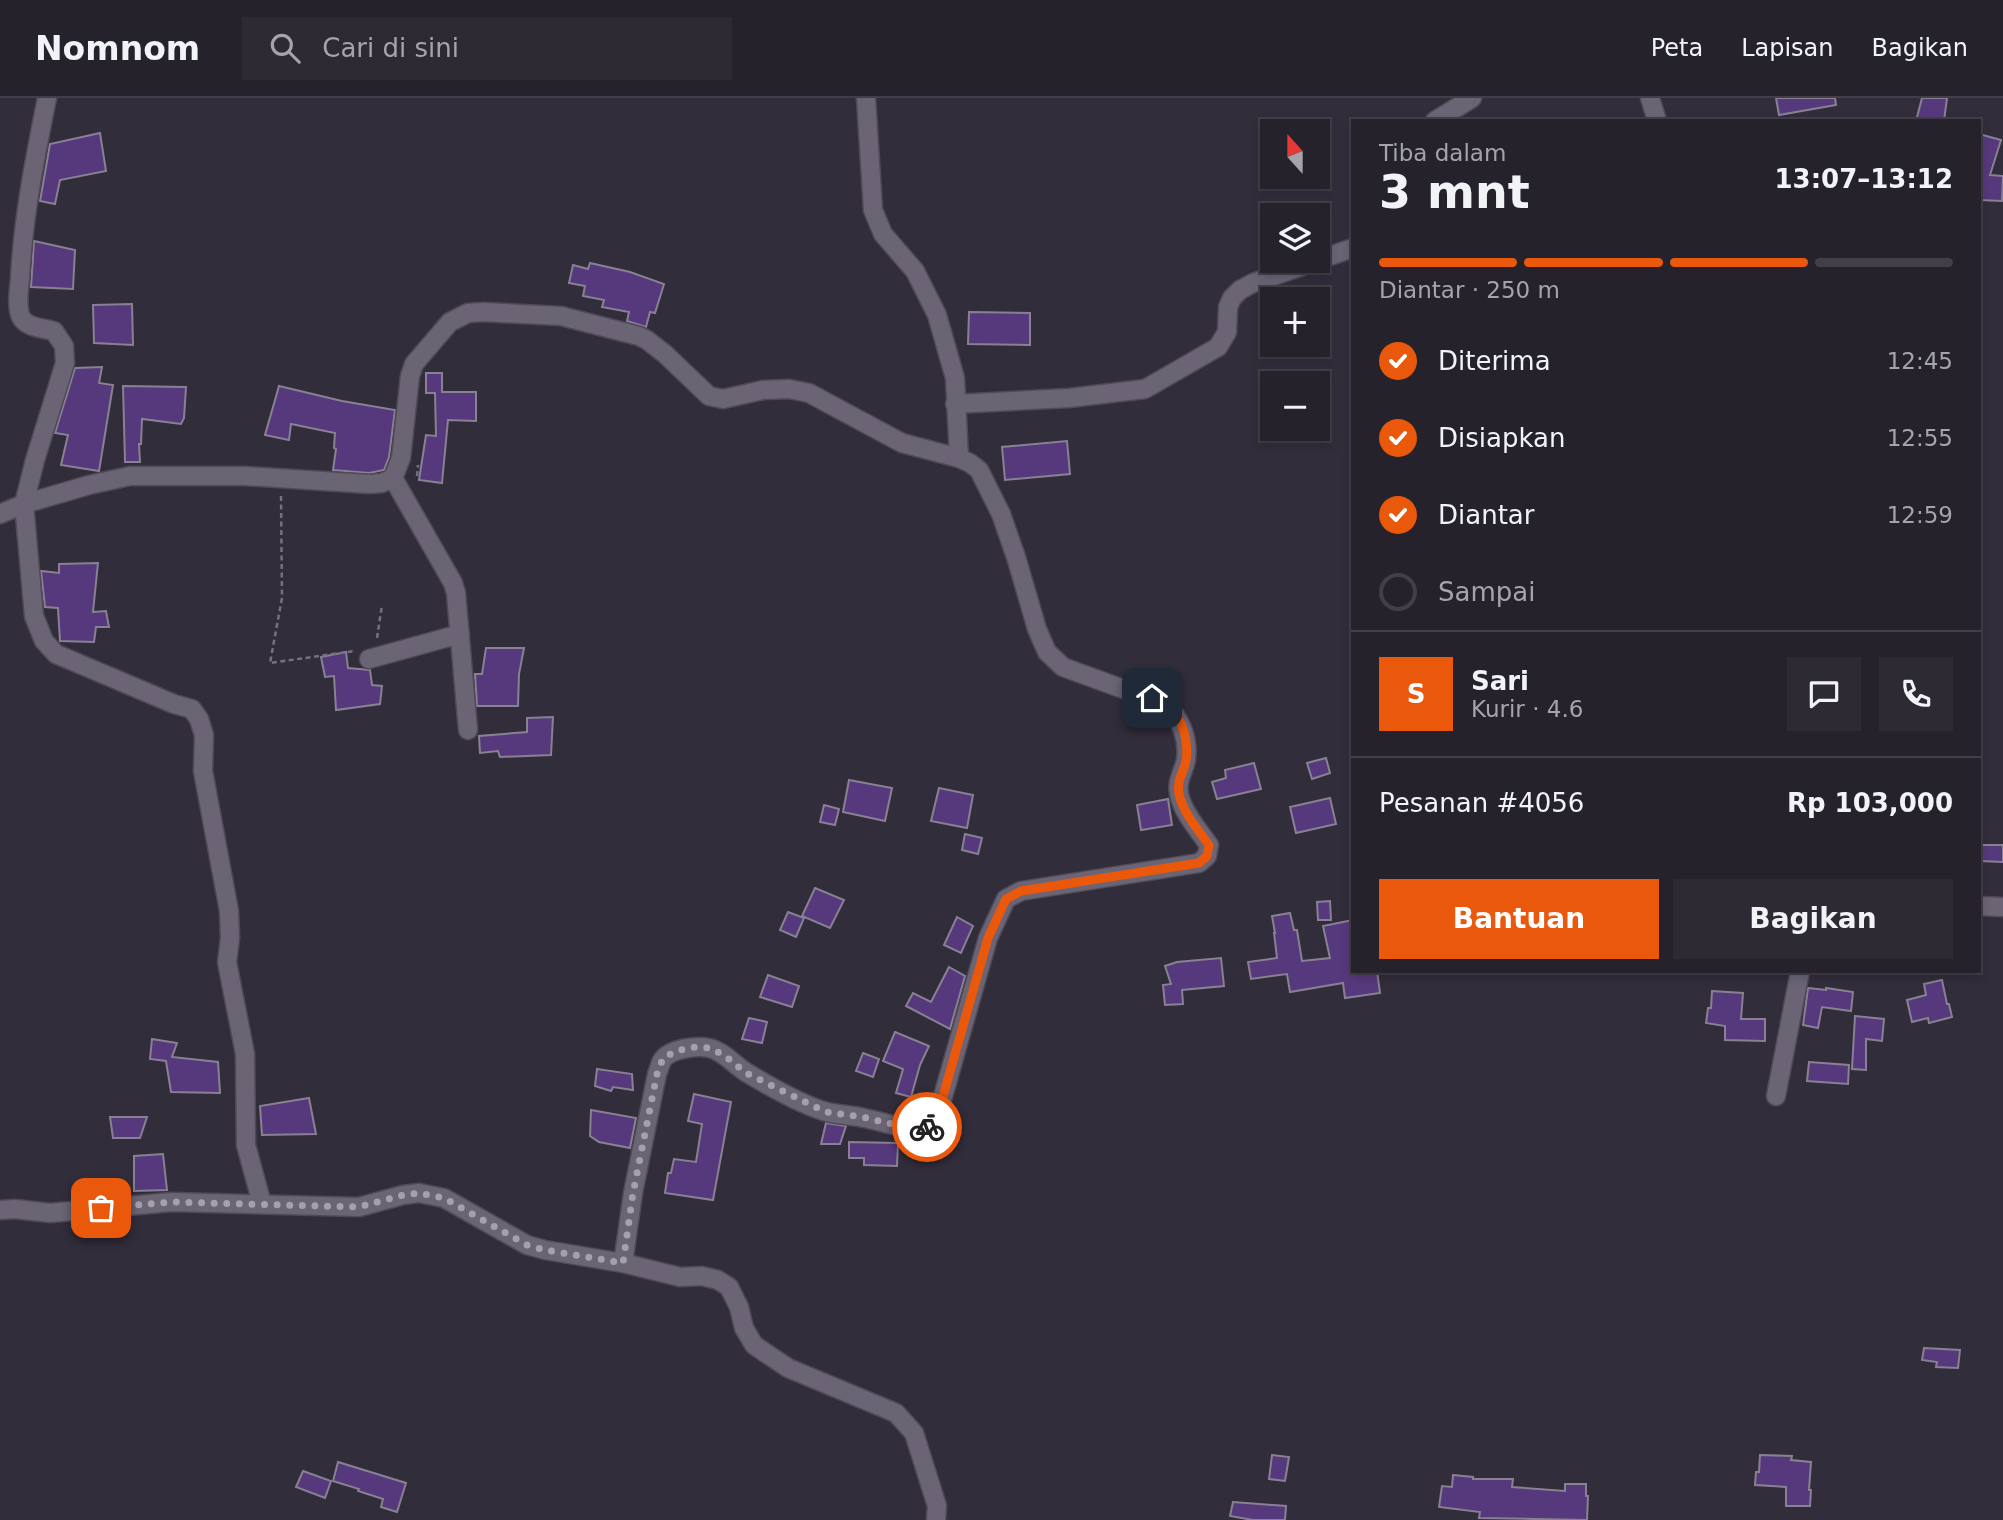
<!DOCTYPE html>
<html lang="id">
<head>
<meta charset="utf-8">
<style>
	:root { --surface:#26222c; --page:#2e2a34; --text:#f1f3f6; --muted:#a4a4a9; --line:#423f48; --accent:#ea580c }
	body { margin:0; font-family:"DejaVu Sans",sans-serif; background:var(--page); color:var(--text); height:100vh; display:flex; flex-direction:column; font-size:26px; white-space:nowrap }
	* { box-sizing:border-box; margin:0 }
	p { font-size:23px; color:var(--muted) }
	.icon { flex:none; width:38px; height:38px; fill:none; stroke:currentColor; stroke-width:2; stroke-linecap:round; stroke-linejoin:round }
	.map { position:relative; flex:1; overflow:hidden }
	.details { position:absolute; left:1351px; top:21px; width:630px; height:854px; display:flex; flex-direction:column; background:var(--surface); border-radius:0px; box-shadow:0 4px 10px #0003,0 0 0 2px var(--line) }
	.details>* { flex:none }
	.needle { width:46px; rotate:339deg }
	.controls { position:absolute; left:1260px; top:21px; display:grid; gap:14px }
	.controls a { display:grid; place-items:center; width:70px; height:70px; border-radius:0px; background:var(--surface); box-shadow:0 4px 10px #0003,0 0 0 2px var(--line); font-size:35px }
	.pin { position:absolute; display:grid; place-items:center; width:60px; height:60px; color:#fff; margin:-30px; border-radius:14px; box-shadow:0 4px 10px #0006 }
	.courier { position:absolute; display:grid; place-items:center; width:70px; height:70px; margin:-35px; border:5px solid #ea580c; border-radius:50%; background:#fff; color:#222; box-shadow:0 2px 9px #0007 }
	.summary em { font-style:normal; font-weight:700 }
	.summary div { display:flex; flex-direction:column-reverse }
	.summary { display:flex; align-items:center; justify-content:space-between; height:119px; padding:0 28px }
	h1 { font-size:46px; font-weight:700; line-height:52px }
	.bar { display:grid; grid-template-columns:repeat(4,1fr); gap:10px 7px; align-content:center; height:84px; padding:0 28px }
	.bar i { height:9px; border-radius:5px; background:var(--line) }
	.bar .active { background:var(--accent) }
	.bar p { grid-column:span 4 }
	.line { display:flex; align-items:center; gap:18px; padding:0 28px; border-top:2px solid var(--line) }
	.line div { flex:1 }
	.round { display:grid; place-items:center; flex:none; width:74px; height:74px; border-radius:0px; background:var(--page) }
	ol { padding:0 28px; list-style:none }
	li { display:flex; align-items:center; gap:21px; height:77px }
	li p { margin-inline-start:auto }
	li .icon { padding:7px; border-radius:50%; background:var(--accent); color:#fff; stroke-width:4 }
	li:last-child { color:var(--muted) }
	li i { width:38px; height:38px; border:4px solid var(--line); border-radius:50% }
	.action { display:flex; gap:14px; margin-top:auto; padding:14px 28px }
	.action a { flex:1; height:80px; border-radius:0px; background:var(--accent); color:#fff; font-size:28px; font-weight:700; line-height:80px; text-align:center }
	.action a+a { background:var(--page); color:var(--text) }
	header { display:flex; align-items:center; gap:42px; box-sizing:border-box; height:98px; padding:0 35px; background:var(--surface); border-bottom:2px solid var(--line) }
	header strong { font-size:33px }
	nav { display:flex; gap:38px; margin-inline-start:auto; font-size:24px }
	.search { width:490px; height:63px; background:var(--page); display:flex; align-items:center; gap:18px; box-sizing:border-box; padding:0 24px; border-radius:0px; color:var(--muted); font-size:26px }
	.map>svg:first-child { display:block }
	.building { fill:#56397c; stroke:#878193; stroke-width:2 }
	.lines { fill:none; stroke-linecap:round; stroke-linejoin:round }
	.minor-casing { stroke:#4e4a56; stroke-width:21 }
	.path { stroke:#76717e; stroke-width:2.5; stroke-dasharray:5 3.5; stroke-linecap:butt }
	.minor { stroke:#6a6475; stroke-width:18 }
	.done { stroke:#a5a1ac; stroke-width:7; stroke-dasharray:0 12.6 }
	.route { stroke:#ea580c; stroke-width:9 }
</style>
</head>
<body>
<header>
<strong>Nomnom</strong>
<div class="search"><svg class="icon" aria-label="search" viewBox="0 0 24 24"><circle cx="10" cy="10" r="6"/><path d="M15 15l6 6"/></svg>Cari di sini</div>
<nav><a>Peta</a><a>Lapisan</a><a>Bagikan</a></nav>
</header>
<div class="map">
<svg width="2003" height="1422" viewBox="0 0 2003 1422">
	<rect width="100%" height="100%" fill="#322d3b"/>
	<g class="building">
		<polygon points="1776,0 1835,0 1836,7 1779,17"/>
		<polygon points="1922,0 1947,0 1944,23 1916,23"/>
		<polygon points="100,35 106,73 60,82 55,106 40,103 50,46"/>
		<polygon points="1979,36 2001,42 1990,77 2003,78 2002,103 1979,102"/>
		<polygon points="34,143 75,152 73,191 31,189"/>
		<polygon points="590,165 630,174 664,186 655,215 650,214 646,229 627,223 629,214 602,209 604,202 583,198 585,188 569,185 573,167 588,171"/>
		<polygon points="132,206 133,247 94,245 93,207"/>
		<polygon points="969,214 1030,215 1030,247 968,246"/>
		<polygon points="102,269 99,285 113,287 99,373 61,367 68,337 55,335 75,270"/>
		<polygon points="426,275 442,275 442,294 476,294 476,323 448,322 442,385 419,382 426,337 436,338 435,295 426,295"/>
		<polygon points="123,288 186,289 184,320 181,326 142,321 141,346 139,346 140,364 125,364"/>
		<polygon points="279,288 342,303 395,312 389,359 384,372 369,375 333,372 336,351 334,350 335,335 291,326 289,342 265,337"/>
		<polygon points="1067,343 1070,376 1005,382 1002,349"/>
		<polygon points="98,465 93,514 106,513 109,529 96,529 94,544 60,543 58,510 45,509 41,473 59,475 59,466"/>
		<polygon points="486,550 524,550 519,576 518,608 477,608 475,576 482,576"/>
		<polygon points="346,554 348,570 370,572 372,587 382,588 380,606 336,612 334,578 325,579 321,559"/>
		<polygon points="553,619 551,657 500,659 498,653 480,655 479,638 527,634 527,620"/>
		<polygon points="1326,660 1330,675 1312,681 1307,665"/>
		<polygon points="1254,665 1261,691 1217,701 1212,684 1226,680 1225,672"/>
		<polygon points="849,682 892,690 885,723 843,714"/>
		<polygon points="939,690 973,697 967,730 931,723"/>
		<polygon points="1330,700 1336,726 1296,735 1290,709"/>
		<polygon points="1168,701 1172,727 1141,732 1137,707"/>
		<polygon points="824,707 839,711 835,727 820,724"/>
		<polygon points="965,736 982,740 978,756 962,752"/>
		<polygon points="1982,747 2003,747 2003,764 1981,763"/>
		<polygon points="815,790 844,802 830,830 802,818"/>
		<polygon points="1330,803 1331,822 1318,822 1317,804"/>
		<polygon points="788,814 804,820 796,839 780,832"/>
		<polygon points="1290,815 1294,832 1297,832 1302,863 1330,860 1323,828 1353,822 1353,873 1377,873 1380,895 1345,900 1343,885 1290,894 1287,876 1251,881 1248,864 1277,860 1274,835 1275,835 1272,818"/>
		<polygon points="957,819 973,828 961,855 944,847"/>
		<polygon points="1221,860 1224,888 1182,892 1183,906 1165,907 1163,887 1171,886 1165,868 1177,864"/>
		<polygon points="949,869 965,878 950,931 906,908 913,895 931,904"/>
		<polygon points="768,877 799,888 792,909 760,899"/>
		<polygon points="1942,882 1947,906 1949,906 1952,919 1929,925 1928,920 1912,924 1907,902 1926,897 1924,886"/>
		<polygon points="1808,890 1826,892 1826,890 1853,894 1851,913 1822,909 1818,930 1803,927"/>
		<polygon points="1712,893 1743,895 1741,921 1765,921 1765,943 1725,942 1725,928 1706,925 1708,910 1711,910"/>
		<polygon points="1855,918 1884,921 1882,943 1866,941 1866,972 1852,971"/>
		<polygon points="749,920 767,924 762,945 742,941"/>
		<polygon points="895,934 929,948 920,967 911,999 896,995 903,971 883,963"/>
		<polygon points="152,941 177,945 172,959 218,964 220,995 171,994 166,963 150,961"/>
		<polygon points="863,955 879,961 873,979 856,973"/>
		<polygon points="1809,964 1849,967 1848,986 1807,983"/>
		<polygon points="597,971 632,976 633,992 613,989 611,993 595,988"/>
		<polygon points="694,996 731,1004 713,1102 665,1095 668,1075 671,1075 674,1061 696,1064 702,1026 688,1023"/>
		<polygon points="309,1000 316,1036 262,1037 260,1008"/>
		<polygon points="591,1012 636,1020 630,1050 599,1044 590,1038"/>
		<polygon points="110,1019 147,1019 140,1040 113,1040"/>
		<polygon points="826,1025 846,1028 840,1046 821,1046"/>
		<polygon points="849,1044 898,1045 897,1068 864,1067 864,1060 849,1060"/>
		<polygon points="163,1056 167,1092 134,1093 134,1058"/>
		<polygon points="1924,1250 1960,1252 1958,1270 1936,1269 1937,1264 1922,1262"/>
		<polygon points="1272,1357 1289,1359 1285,1383 1269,1381"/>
		<polygon points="1760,1357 1792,1358 1791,1362 1811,1364 1809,1392 1811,1392 1810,1408 1786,1408 1786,1389 1755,1387 1756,1374 1759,1374"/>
		<polygon points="338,1364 406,1385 397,1414 381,1409 383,1401 358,1393 359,1391 333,1383"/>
		<polygon points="303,1373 331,1383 325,1400 296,1389"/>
		<polygon points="1453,1377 1473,1379 1473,1381 1513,1381 1512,1389 1565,1393 1565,1386 1586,1386 1586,1398 1588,1398 1587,1422 1479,1420 1480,1414 1439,1409 1442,1388 1452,1389"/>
		<polygon points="1233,1404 1286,1408 1285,1422 1253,1422 1230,1418"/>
	</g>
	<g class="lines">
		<defs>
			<g id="minor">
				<path d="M47 0C35 60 23 120 20 181 19 192 16 208 21 219 26 230 44 230 54 233L64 248 65 265 35 362 24 406 34 518 44 543 56 556 174 606 192 611 199 621 204 637 203 673 229 813 230 840 227 864 245 956 246 1047 262 1106"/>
				<polyline points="1650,0 1657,23"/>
				<polyline points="1435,23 1472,0"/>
				<polyline points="1318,162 1353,150"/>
				<polyline points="955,306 1069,300 1145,291 1218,249 1227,234 1228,209 1232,200 1240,192 1253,185 1317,163"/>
				<polyline points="393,380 453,485 456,495 468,632"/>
				<polyline points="0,416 24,406 89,387 130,378 245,378 369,386 382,385 393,380 401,360 410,278 414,266 450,224 468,215 483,214 561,218 639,238 647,242 665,256 709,298 723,301 763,292 789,291 809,295 902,345 959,360"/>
				<polyline points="369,561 460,536"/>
				<polyline points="1979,808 2003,809"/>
				<polyline points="1776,998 1800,873"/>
				<polyline points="0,1112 15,1111 50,1115 172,1104 359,1109 403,1097 419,1095 444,1100 527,1147 545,1152 623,1165 680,1179 702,1178 718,1182 729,1189 739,1209 744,1230 754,1247 788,1270 896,1315 914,1335 937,1408 936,1422"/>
				<path d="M623 1165 633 1095 657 976C659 972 660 965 663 961 671 951 696 947 709 950 724 953 736 969 749 976 769 988 805 1008 827 1014 839 1017 852 1017 864 1020 887 1024 915 1038 936 1023L988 840 1006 801 1021 793 1199 765 1207 758 1209 747C1199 733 1185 717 1180 700 1175 684 1183 676 1186 662 1189 640 1181 623 1167 607L1063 569 1047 554 1037 531 1016 459 1001 416 979 372 970 365 959 360 955 280 937 217 915 173 883 136 873 112 866 0"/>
			</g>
		</defs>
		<use href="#minor" class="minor-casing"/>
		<g class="path">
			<polyline points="417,378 418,367"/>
			<polyline points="281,398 282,500 270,565 354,553"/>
			<polyline points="377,540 382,507"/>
		</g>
		<use href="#minor" class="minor"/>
	</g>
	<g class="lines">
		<polyline class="done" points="101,1110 172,1104 359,1109 403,1097 419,1095 444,1100 527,1147 545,1152 623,1165 633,1095 657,976 663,960 676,953 696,949 710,950 724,957 746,975 826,1014 863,1019 904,1029 919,1030 927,1029"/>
		<path class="route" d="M927 1029 936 1023 988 840 1006 801 1021 793 1199 765 1207 758 1209 747C1199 733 1185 717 1180 700 1175 684 1183 676 1186 663 1189 644 1183 619 1167 607 1163 604 1156 602 1152 600"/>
	</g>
</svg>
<div class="controls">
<a><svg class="needle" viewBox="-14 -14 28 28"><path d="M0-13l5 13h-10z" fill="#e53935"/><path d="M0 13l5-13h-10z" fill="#a4a4a9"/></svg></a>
<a><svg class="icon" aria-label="layers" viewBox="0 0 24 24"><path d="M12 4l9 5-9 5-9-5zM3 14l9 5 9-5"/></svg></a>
<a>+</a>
<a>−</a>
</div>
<div class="pin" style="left:101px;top:1110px;background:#ea580c"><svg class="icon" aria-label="bag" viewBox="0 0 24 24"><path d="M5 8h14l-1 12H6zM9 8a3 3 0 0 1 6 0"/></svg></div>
<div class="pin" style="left:1152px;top:600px;background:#1f2937"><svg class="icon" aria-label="home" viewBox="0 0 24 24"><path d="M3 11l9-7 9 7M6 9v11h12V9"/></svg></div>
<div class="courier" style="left:927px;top:1029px"><svg class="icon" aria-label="bike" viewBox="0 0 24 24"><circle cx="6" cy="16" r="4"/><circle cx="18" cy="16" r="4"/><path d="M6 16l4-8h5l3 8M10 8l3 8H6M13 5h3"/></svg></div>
<section class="details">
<div class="summary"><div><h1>3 mnt</h1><p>Tiba dalam</p></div><em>13:07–13:12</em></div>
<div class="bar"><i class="active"></i><i class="active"></i><i class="active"></i><i></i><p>Diantar · 250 m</p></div>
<ol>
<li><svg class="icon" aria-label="check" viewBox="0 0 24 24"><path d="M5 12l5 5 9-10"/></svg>Diterima<p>12:45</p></li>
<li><svg class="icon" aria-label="check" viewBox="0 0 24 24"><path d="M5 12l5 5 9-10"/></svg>Disiapkan<p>12:55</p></li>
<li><svg class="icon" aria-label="check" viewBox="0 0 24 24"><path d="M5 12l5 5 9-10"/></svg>Diantar<p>12:59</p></li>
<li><i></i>Sampai</li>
</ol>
<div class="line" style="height:126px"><b class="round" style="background:var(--accent);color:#fff">S</b><div><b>Sari</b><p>Kurir · 4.6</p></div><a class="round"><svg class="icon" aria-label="chat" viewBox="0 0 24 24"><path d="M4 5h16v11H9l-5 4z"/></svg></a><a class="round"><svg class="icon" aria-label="phone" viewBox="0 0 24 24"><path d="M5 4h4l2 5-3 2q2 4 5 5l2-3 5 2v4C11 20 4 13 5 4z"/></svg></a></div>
<div class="line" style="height:91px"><div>Pesanan #4056</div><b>Rp 103,000</b></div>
<div class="action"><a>Bantuan</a><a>Bagikan</a></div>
</section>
</div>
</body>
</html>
